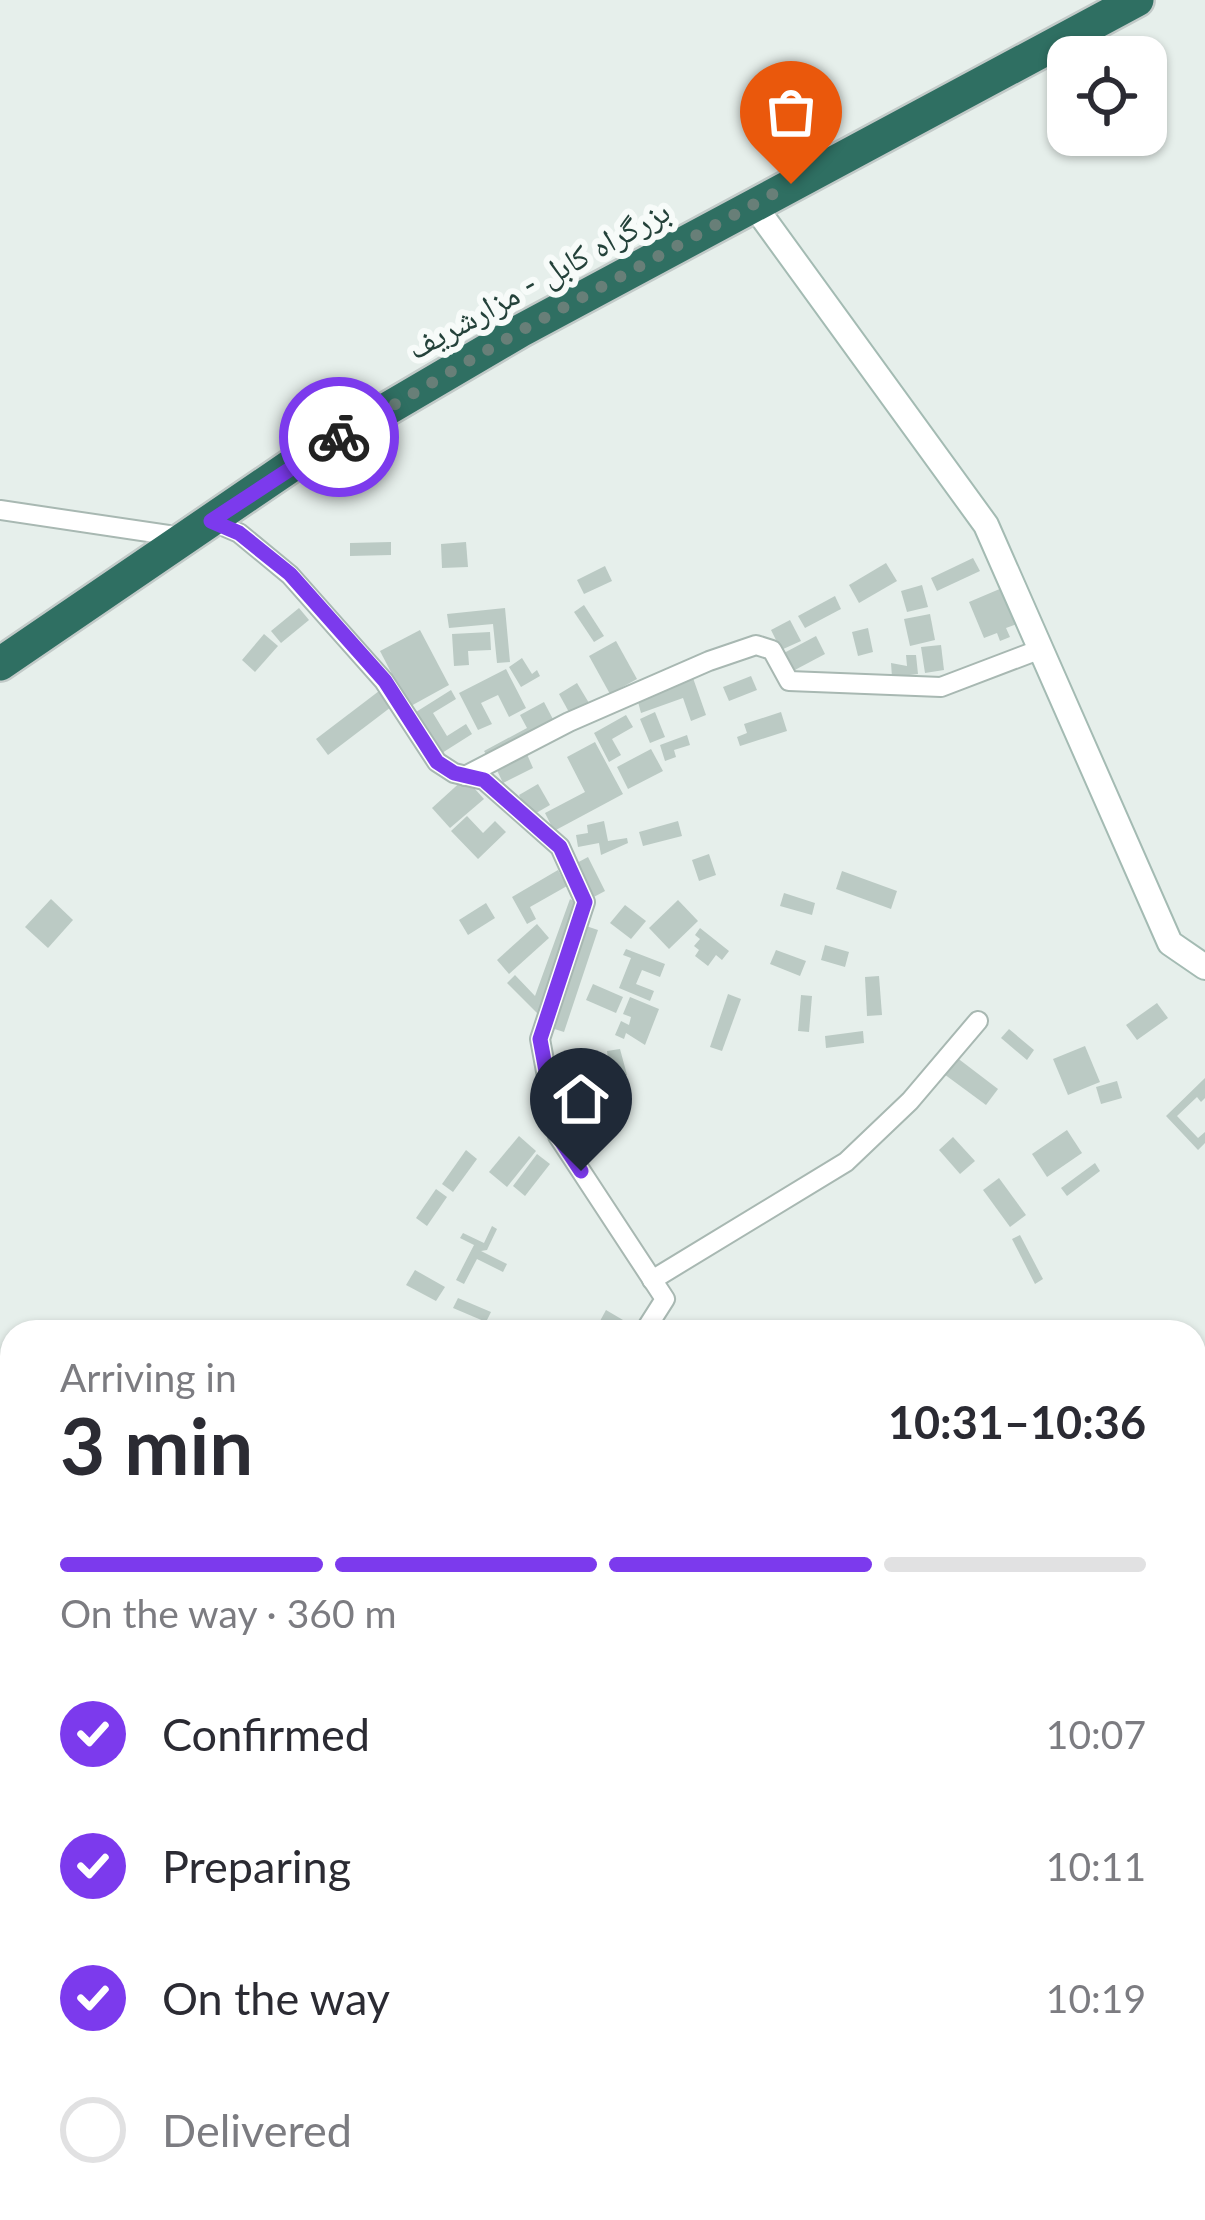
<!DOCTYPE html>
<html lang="en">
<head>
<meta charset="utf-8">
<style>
	:root { --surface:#fff; --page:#f7f7f7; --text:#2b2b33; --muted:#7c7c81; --line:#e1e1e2; --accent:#7c3aed }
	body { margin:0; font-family:Lato,"Noto Naskh Arabic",sans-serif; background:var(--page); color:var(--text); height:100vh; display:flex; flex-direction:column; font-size:45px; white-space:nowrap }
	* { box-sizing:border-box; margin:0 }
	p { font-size:39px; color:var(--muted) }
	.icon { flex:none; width:66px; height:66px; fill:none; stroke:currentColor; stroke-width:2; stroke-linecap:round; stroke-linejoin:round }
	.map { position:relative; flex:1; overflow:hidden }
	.drawer { position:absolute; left:0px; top:1320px; width:1206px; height:900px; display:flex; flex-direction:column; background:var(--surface); border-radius:36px 36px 0 0; box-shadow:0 3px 9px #0004 }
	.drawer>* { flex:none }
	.controls { position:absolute; left:1047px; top:36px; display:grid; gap:24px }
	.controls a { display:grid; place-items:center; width:120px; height:120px; border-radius:24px; background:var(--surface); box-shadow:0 3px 9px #0004; font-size:60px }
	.pin { position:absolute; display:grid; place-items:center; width:102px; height:102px; color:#fff; margin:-123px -51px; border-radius:50% 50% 50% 0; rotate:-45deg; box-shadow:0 0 12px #0007 }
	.pin .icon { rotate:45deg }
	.courier { position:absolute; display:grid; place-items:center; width:120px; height:120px; margin:-60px; border:9px solid #7c3aed; border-radius:50%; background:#fff; color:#222; box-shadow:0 3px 15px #0007 }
	.head em { font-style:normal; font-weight:700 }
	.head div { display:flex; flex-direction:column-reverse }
	.head { display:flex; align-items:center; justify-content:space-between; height:204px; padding:0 60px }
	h1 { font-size:78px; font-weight:700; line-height:90px }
	.bar { display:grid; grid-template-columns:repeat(4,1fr); gap:18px 12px; align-content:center; height:144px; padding:0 60px }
	.bar i { height:15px; border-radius:9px; background:var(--line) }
	.bar .current { background:var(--accent) }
	.bar p { grid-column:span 4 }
	ol { padding:0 60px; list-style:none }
	li { display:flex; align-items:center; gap:36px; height:132px }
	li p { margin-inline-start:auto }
	li .icon { padding:12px; border-radius:50%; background:var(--accent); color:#fff; stroke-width:4 }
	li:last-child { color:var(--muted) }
	li i { width:66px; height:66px; border:6px solid var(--line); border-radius:50% }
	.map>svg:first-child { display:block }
	.building { fill:#bbcac4 }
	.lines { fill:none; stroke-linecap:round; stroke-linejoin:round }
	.street-casing { stroke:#a8b8b2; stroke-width:22 }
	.secondary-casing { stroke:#a4bbb3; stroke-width:28 }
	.highway-casing { stroke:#c2cac8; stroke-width:38 }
	.street { stroke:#fff; stroke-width:18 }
	.secondary { stroke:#fff; stroke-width:24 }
	.highway { stroke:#2f6f62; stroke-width:33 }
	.done { stroke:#687f78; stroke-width:12; stroke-dasharray:0 21.6 }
	.route { stroke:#7c3aed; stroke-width:15 }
	.labels { text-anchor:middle; stroke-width:12; stroke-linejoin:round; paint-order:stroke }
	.street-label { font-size:33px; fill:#24423a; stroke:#f7fbf9 }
</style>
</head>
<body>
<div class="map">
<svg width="1205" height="2220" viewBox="0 0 1205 2220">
	<rect width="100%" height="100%" fill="#e6efeb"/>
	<g class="building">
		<polygon points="391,542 391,555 350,556 350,543"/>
		<polygon points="466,542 468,567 442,568 441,544"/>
		<polygon points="973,558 980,571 937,591 931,578"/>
		<polygon points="886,563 897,581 859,603 849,585"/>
		<polygon points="605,566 612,581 584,594 577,580"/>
		<polygon points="922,585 928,607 907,612 901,591"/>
		<polygon points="1002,588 1017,624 1006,628 1010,637 1000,641 997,633 984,638 969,602"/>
		<polygon points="835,596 841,609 805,628 798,616"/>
		<polygon points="584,605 604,636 594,642 574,612"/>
		<polygon points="299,608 309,620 281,643 271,631"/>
		<polygon points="505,608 510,662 497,663 493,624 449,628 447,614"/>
		<polygon points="930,614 935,640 910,646 904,619"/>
		<polygon points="790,620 801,641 781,650 771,630"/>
		<polygon points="868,628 873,652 858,656 852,632"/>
		<polygon points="420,630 449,685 409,707 380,651"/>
		<polygon points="490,632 491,650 468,651 469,665 454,666 452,634"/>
		<polygon points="264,634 278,646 255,672 242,660"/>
		<polygon points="816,636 825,654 793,671 784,653"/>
		<polygon points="616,641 637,679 610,694 589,656"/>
		<polygon points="941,645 944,670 925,673 921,647"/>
		<polygon points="906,655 916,655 918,674 892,677 891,663 907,666"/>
		<polygon points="522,658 532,674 537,670 540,676 521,687 509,667"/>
		<polygon points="506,669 526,708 509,717 498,695 481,703 492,724 478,730 459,693"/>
		<polygon points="751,676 757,690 729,701 723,687"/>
		<polygon points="693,678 706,715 691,721 683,698 641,713 637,698"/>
		<polygon points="577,683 589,703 570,714 559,694"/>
		<polygon points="383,688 395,704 328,755 316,739"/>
		<polygon points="451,690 456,699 433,713 447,736 466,724 472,734 442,753 416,712"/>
		<polygon points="544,702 555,723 489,759 484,751 527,728 520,715"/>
		<polygon points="655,712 665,737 650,743 640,719"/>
		<polygon points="781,712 787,731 740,746 737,737 747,733 744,724"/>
		<polygon points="626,715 633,727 612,739 621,755 609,762 594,733"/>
		<polygon points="687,735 690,745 674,750 676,757 665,761 660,745"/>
		<polygon points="595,742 623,794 554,831 545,813 585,792 567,757"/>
		<polygon points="651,749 663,771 628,789 617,767"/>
		<polygon points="526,752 533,768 503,783 495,766"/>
		<polygon points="465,778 484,799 450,828 432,808"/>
		<polygon points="538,784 550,805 531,816 519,795"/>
		<polygon points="467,816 483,833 495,821 506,832 478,859 451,831"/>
		<polygon points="604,821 608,841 627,838 628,843 601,855 599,843 578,847 576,835 588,833 587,825"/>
		<polygon points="678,821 682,836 643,846 639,832"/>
		<polygon points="709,854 716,875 699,881 692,860"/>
		<polygon points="588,857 605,891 590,899 573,865"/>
		<polygon points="558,870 567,886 530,907 536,919 527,924 512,897"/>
		<polygon points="842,871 897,891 891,909 836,889"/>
		<polygon points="784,893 815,903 812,915 780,906"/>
		<polygon points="51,899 73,920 48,948 25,927"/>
		<polygon points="570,899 578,904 540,1016 507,983 515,975 535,996"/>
		<polygon points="678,900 698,921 669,949 649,928"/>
		<polygon points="486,903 495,918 468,935 459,920"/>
		<polygon points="625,905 646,921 631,939 610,923"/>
		<polygon points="537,924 549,938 509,974 497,960"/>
		<polygon points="583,925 598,930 564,1032 548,1027"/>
		<polygon points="700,928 729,951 722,960 716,955 708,966 695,956 699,950 694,946 700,939 695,935"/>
		<polygon points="825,945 849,952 845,967 821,960"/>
		<polygon points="626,949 665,964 660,977 642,970 636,984 654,991 650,1001 619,988 631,958 623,955"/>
		<polygon points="776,950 806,961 800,976 770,964"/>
		<polygon points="879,976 882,1015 867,1016 865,977"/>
		<polygon points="593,984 623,997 616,1013 586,1000"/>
		<polygon points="728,994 741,999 722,1051 710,1047"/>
		<polygon points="801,995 812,996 809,1032 798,1031"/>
		<polygon points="630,997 659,1009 645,1045 626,1033 624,1039 615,1035 621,1021 629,1025 631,1017 623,1014"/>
		<polygon points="1157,1003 1168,1018 1137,1040 1126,1025"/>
		<polygon points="1009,1029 1034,1050 1027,1060 1001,1038"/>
		<polygon points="863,1031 864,1043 826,1048 825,1036"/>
		<polygon points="1085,1046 1100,1082 1068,1095 1053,1059"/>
		<polygon points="620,1049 627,1075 600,1078 598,1060 608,1059 607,1051"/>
		<polygon points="956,1057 998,1089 986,1105 944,1074"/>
		<polygon points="1205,1078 1205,1098 1201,1102 1197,1097 1177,1116 1198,1138 1205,1132 1205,1143 1198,1150 1166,1116"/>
		<polygon points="1117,1081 1122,1098 1101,1104 1096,1087"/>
		<polygon points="1067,1130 1082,1153 1047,1177 1032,1154"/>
		<polygon points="519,1136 536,1151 507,1187 489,1172"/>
		<polygon points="953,1137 975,1161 960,1174 939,1150"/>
		<polygon points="466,1150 477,1159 453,1192 442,1184"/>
		<polygon points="537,1154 550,1164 525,1196 513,1186"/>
		<polygon points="1095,1163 1100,1171 1067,1196 1061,1188"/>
		<polygon points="999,1178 1026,1215 1010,1227 983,1190"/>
		<polygon points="436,1189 447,1197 427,1226 416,1218"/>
		<polygon points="492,1226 497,1229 487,1250 481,1251 507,1264 503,1272 477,1259 464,1284 456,1280 474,1245 460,1238 463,1233 484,1243"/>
		<polygon points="1020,1235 1043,1279 1035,1284 1012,1239"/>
		<polygon points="415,1270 445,1287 436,1301 406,1285"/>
		<polygon points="458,1298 491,1312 486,1322 453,1308"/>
		<polygon points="606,1310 623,1320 617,1332 594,1332"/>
	</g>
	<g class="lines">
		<defs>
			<g id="street">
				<polyline points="0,510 182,537"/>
				<polyline points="211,521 239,533 290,575 384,681 437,762 454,773 484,780 560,847 585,902 540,1039 558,1136 665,1299 644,1332"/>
				<polyline points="465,776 569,722 709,661 756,645 772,650 789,681 941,687 1041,649"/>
				<polyline points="652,1280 846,1162 910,1101 978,1021"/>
				<polyline points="1194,1870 1205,1869"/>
				<polyline points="0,2044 12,2037"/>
			</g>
			<polyline id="secondary" points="753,204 986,525 1170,943 1205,967"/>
			<polyline id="highway" points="0,664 295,463 520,331 1137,0"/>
		</defs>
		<use href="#street" class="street-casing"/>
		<use href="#secondary" class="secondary-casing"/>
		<use href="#highway" class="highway-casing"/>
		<use href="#street" class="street"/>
		<use href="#secondary" class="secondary"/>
		<use href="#highway" class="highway"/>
	</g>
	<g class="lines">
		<polyline class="done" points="339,437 520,331 791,184"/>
		<polyline class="route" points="339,437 211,521 239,533 290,574 385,681 437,762 454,773 484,780 560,847 585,902 540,1039 558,1136 581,1171"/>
	</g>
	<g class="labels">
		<g class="street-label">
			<text transform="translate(538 279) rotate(-29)" y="12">بزرگراه کابل - مزارشریف</text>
		</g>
	</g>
</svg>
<div class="controls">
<a><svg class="icon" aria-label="locate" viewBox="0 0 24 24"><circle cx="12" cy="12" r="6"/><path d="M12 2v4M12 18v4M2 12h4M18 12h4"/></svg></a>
</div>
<div class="pin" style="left:791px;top:184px;background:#ea580c"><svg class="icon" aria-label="bag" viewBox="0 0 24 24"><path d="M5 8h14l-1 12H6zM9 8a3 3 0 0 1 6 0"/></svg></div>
<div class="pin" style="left:581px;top:1171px;background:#1f2937"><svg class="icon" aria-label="home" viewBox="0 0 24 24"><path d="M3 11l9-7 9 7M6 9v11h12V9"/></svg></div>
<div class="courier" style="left:339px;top:437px"><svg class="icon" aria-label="bike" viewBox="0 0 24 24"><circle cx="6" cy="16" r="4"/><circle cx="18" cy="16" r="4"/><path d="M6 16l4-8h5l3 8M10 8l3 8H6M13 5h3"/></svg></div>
<section class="drawer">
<div class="head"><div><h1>3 min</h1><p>Arriving in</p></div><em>10:31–10:36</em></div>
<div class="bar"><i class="current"></i><i class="current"></i><i class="current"></i><i></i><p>On the way · 360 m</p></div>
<ol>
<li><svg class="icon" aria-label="check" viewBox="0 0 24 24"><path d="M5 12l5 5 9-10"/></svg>Confirmed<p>10:07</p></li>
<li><svg class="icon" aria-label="check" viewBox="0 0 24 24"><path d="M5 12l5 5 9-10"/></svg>Preparing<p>10:11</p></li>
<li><svg class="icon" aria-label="check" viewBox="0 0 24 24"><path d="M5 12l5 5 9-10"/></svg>On the way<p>10:19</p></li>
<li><i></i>Delivered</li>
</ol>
</section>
</div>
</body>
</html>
